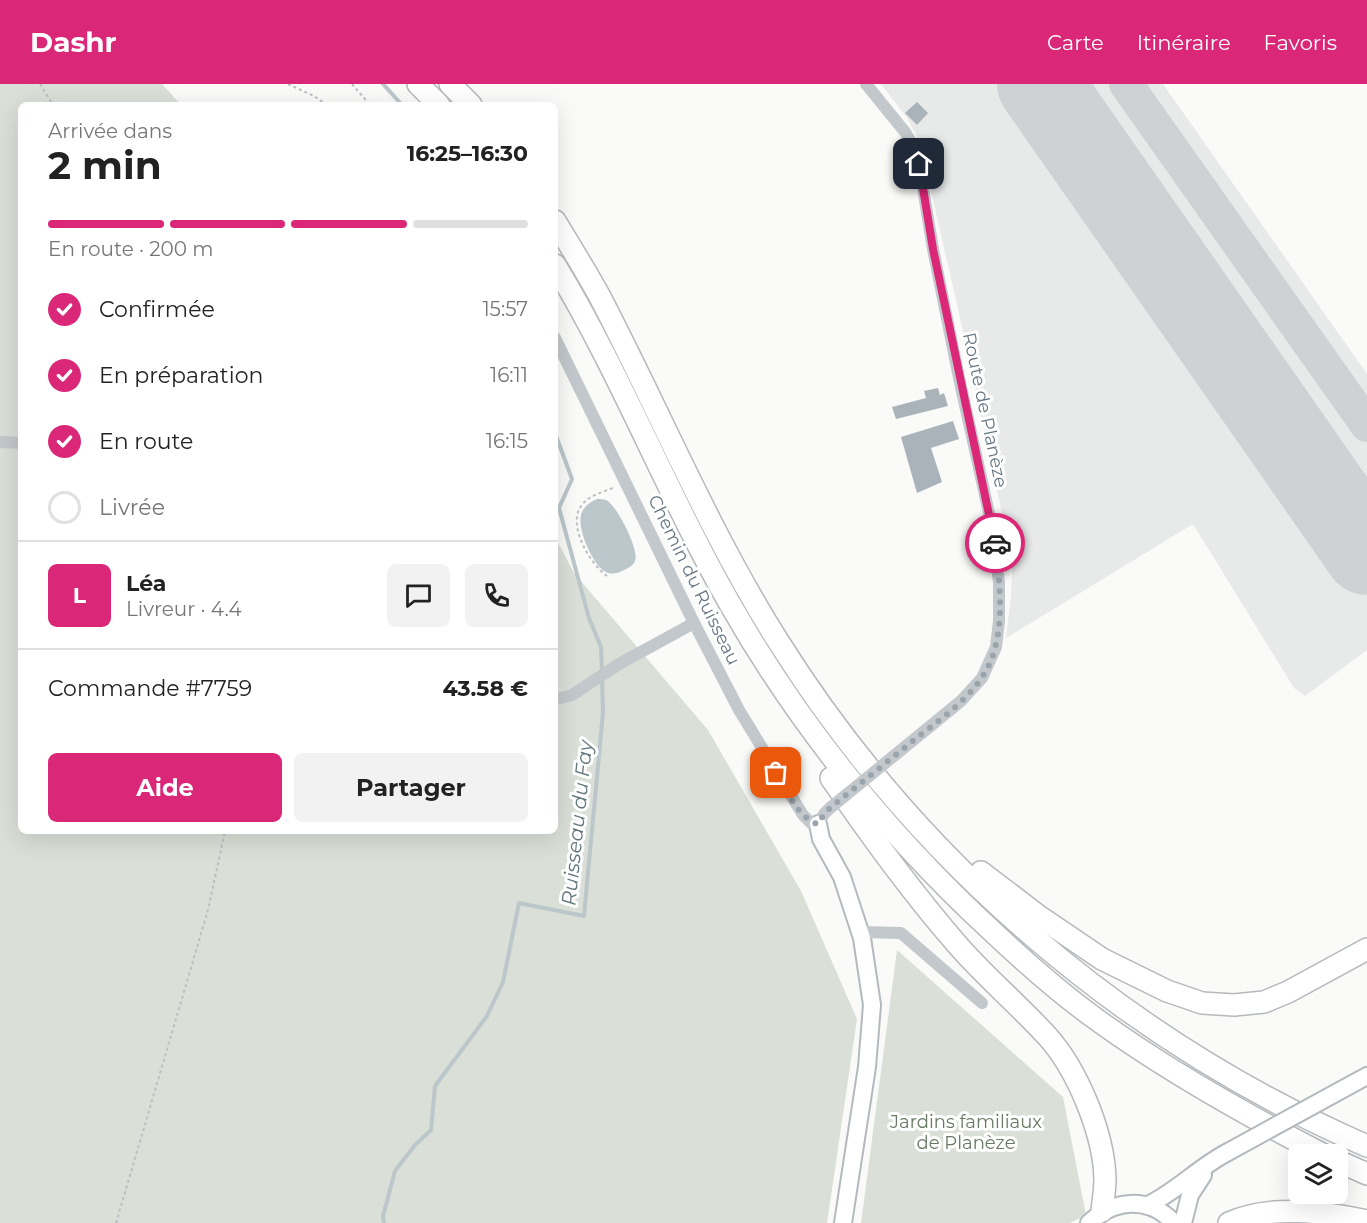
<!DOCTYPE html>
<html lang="fr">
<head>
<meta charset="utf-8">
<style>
	:root { --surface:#fff; --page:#f2f2f2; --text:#222; --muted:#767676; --line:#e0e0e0; --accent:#db2777 }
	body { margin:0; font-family:Montserrat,sans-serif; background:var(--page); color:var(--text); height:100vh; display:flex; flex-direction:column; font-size:22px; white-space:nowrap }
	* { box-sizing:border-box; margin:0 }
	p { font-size:20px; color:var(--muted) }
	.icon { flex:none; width:33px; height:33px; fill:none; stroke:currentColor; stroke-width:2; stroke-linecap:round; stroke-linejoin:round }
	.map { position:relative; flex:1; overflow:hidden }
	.side { position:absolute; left:18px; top:18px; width:540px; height:732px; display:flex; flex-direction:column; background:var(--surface); border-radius:9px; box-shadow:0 6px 24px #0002 }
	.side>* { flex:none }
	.tools { position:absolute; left:1288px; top:1060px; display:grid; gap:12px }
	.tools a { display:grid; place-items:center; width:60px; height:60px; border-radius:9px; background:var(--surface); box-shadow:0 6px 24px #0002; font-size:30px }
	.pin { position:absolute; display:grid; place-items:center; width:51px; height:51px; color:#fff; margin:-26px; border-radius:12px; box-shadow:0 3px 9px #0006 }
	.courier { position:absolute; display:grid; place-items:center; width:60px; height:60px; margin:-30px; border:4px solid #db2777; border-radius:50%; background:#fff; color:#222; box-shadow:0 2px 8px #0007 }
	.headline em { font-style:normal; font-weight:700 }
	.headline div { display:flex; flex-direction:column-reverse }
	.headline { display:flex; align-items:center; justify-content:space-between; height:102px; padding:0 30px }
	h1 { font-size:39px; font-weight:700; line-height:45px }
	.bar { display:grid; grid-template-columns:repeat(4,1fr); gap:9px 6px; align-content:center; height:72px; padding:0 30px }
	.bar i { height:8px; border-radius:4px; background:var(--line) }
	.bar .on { background:var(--accent) }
	.bar p { grid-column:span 4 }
	.line { display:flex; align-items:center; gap:15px; padding:0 30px; border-top:2px solid var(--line) }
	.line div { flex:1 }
	.round { display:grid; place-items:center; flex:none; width:63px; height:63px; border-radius:9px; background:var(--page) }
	ol { padding:0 30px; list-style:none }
	li { display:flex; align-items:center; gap:18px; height:66px }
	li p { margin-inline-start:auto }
	li .icon { padding:6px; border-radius:50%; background:var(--accent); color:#fff; stroke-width:4 }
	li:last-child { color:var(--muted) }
	li i { width:33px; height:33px; border:3px solid var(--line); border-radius:50% }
	.button { display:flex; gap:12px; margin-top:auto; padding:12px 30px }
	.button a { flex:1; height:69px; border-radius:9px; background:var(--accent); color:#fff; font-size:24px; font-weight:700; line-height:69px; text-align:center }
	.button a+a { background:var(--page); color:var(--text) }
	header { display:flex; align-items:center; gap:36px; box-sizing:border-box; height:84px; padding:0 30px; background:var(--accent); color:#fff }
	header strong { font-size:28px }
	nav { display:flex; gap:33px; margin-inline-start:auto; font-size:21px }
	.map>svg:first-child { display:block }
	.built { fill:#e8e9e9 }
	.green { fill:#dadfd7 }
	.water { fill:#bbc7cb }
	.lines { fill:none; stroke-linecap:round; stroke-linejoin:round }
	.stream { stroke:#bbc7cb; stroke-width:4 }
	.taxiway { stroke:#ced2d4; stroke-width:34 }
	.runway { stroke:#ced2d4; stroke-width:86 }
	.building { fill:#aab3b9 }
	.secondary-casing { stroke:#b3babf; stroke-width:20 }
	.highway-casing { stroke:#b4b9bd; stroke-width:24 }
	.path { stroke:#bbbfc2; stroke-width:2; stroke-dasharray:3 3; stroke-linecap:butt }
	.street { stroke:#c3c8cc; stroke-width:12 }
	.secondary { stroke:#fff; stroke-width:16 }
	.highway { stroke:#fff; stroke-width:21 }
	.secondary-bridge-casing { stroke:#b3babf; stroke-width:20; stroke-linecap:butt }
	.street-bridge { stroke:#c3c8cc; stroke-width:12 }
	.secondary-bridge { stroke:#fff; stroke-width:16 }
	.done { stroke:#99a4ac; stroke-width:6; stroke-dasharray:0 10.8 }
	.route { stroke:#db2777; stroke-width:8 }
	.labels { text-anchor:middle; stroke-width:6; stroke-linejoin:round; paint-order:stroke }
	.street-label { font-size:18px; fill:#657683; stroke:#fff }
	.park-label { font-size:18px; fill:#687a64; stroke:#fff }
	.water-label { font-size:20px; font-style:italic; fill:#60757c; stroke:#fff }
</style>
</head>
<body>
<header>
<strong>Dashr</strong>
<nav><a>Carte</a><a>Itinéraire</a><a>Favoris</a></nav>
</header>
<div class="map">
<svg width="1367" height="1139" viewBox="0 0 1367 1139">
	<rect width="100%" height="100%" fill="#fafaf8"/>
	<polygon class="built" points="881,0 1163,0 1367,290 1367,566 1305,612 1294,604 1193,440 1006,554 1011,512 1012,487 1008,457 955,211 919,56 907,34"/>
	<g class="green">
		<polygon points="0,0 162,0 181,21 21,21 21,747 555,747 555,453 574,489 708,646 801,807 857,935 827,1139 0,1139"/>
		<polygon points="897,866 1063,1013 1086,1131 1070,1139 861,1139"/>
	</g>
	<path class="water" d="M597 415C601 415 603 415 606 416 617 421 640 467 635 477 633 482 628 484 624 486 619 489 612 491 606 488 593 482 577 445 581 431 583 423 590 418 597 415Z"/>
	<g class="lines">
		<g class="stream">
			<polyline points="383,0 402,21"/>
			<polyline points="555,349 572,395 559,424 589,534 601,563 602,587"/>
			<polyline points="384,1139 383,1132 395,1087 415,1061 431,1046 435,1002 487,932 503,898 519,819 584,832 603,628 602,594"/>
		</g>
		<polyline class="taxiway" points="1126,0 1367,341"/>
		<polyline class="runway" points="1040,0 1367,468"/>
	</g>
	<g class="building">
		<polygon points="917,18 928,29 917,41 905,29"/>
		<polygon points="938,304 940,311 944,309 948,322 896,335 892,323 926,314 924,307"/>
		<polygon points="953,337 959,355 931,364 942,398 917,409 901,353"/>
	</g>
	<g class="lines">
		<defs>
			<g id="secondary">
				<polyline points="818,740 821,755 842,793 862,854 872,921 867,983 843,1139"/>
				<polyline points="1343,1005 1367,992"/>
				<path d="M1148 1121C1177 1107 1199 1083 1228 1068"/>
				<path d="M1089 1139C1114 1115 1149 1112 1174 1139"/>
				<polyline points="1183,1139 1190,1111 1203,1091"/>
			</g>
			<g id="highway">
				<polyline points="418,0 439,21"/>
				<polyline points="450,0 471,21"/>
				<path d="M555 137C570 162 586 187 600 213 660 328 709 448 778 557 918 780 1126 957 1367 1062"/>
				<path d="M555 181C621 290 667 410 730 520 800 643 890 753 994 849 1028 881 1062 911 1100 938 1171 989 1246 1031 1324 1071"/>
				<path d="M831 694C870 751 910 806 955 858 984 892 1018 920 1048 953 1078 987 1104 1050 1105 1095 1105 1106 1103 1117 1102 1127"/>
				<polyline points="981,788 1040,833 1102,875 1167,907 1202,919 1234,921 1264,918 1288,908 1367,865"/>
				<polyline points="1338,1077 1367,1090"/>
				<path d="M1229 1139C1270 1120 1325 1128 1367 1137"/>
			</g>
		</defs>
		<use href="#secondary" class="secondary-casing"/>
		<use href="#highway" class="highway-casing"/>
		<g class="path">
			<polyline points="40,0 53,21"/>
			<polyline points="288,0 314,12 327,21"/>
			<polyline points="352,0 370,21"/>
			<path d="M607 492C590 480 566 440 582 421 589 411 604 408 615 403"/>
			<polyline points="116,1139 208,826 225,747"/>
		</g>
		<g class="street">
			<polyline points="866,0 905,48 914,63 919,80 933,165 959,294 989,429 999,498 999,537 996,563 982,594 961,617 895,671"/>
			<polyline points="555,254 694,539 739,626 803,731 811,739 818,740 824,730 830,724"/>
			<polyline points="0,358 21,359"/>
			<polyline points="561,614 572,611 619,580 694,539"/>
			<polyline points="860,848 901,849 982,919"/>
		</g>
		<use href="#secondary" class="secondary"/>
		<use href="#highway" class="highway"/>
		<defs>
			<polyline id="secondary-bridge" points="1228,1068 1343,1005"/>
		</defs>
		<use href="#secondary-bridge" class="secondary-bridge-casing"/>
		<polyline class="street-bridge" points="830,724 895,671"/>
		<use href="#secondary-bridge" class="secondary-bridge"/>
	</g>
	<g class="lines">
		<path class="done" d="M776 689C785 705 800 736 818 740L824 730 830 724C856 703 882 682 908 661 941 634 985 607 995 564 1004 531 999 493 995 459"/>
		<polyline class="route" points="919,80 933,165 995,459"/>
	</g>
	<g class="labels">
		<g class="street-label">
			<text transform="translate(985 326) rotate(78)" y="6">Route de Planèze</text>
			<text transform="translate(694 496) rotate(64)" y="6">Chemin du Ruisseau</text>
		</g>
		<g class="park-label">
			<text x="966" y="1044">Jardins familiaux<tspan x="966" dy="21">de Planèze</tspan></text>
		</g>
		<g class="water-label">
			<text transform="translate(577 739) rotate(-84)" y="7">Ruisseau du Fay</text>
		</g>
	</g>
</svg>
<div class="tools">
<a><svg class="icon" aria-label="layers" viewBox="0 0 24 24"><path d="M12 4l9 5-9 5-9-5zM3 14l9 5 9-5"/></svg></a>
</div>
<div class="pin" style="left:776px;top:689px;background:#ea580c"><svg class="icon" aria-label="bag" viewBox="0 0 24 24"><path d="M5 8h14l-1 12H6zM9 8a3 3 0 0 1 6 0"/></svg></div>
<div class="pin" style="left:919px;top:80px;background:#1f2937"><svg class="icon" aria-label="home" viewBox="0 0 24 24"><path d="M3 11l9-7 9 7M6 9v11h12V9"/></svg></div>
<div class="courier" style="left:995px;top:459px"><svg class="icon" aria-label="car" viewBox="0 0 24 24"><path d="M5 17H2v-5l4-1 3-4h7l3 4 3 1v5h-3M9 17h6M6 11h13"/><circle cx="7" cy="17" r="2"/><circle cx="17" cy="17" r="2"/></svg></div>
<section class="side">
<div class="headline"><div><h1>2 min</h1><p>Arrivée dans</p></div><em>16:25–16:30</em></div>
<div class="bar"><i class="on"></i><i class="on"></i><i class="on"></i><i></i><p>En route · 200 m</p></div>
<ol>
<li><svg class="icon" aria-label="check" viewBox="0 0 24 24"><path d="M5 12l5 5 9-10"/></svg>Confirmée<p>15:57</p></li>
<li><svg class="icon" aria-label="check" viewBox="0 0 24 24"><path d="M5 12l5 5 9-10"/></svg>En préparation<p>16:11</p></li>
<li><svg class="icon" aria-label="check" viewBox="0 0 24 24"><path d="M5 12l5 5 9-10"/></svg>En route<p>16:15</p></li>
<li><i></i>Livrée</li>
</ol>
<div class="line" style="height:108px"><b class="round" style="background:var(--accent);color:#fff">L</b><div><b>Léa</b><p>Livreur · 4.4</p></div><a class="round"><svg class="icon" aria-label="chat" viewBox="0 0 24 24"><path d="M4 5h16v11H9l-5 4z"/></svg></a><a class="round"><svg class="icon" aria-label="phone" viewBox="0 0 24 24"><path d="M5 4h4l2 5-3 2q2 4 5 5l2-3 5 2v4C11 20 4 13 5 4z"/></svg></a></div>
<div class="line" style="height:78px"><div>Commande #7759</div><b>43.58 €</b></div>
<div class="button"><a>Aide</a><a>Partager</a></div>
</section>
</div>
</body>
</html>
